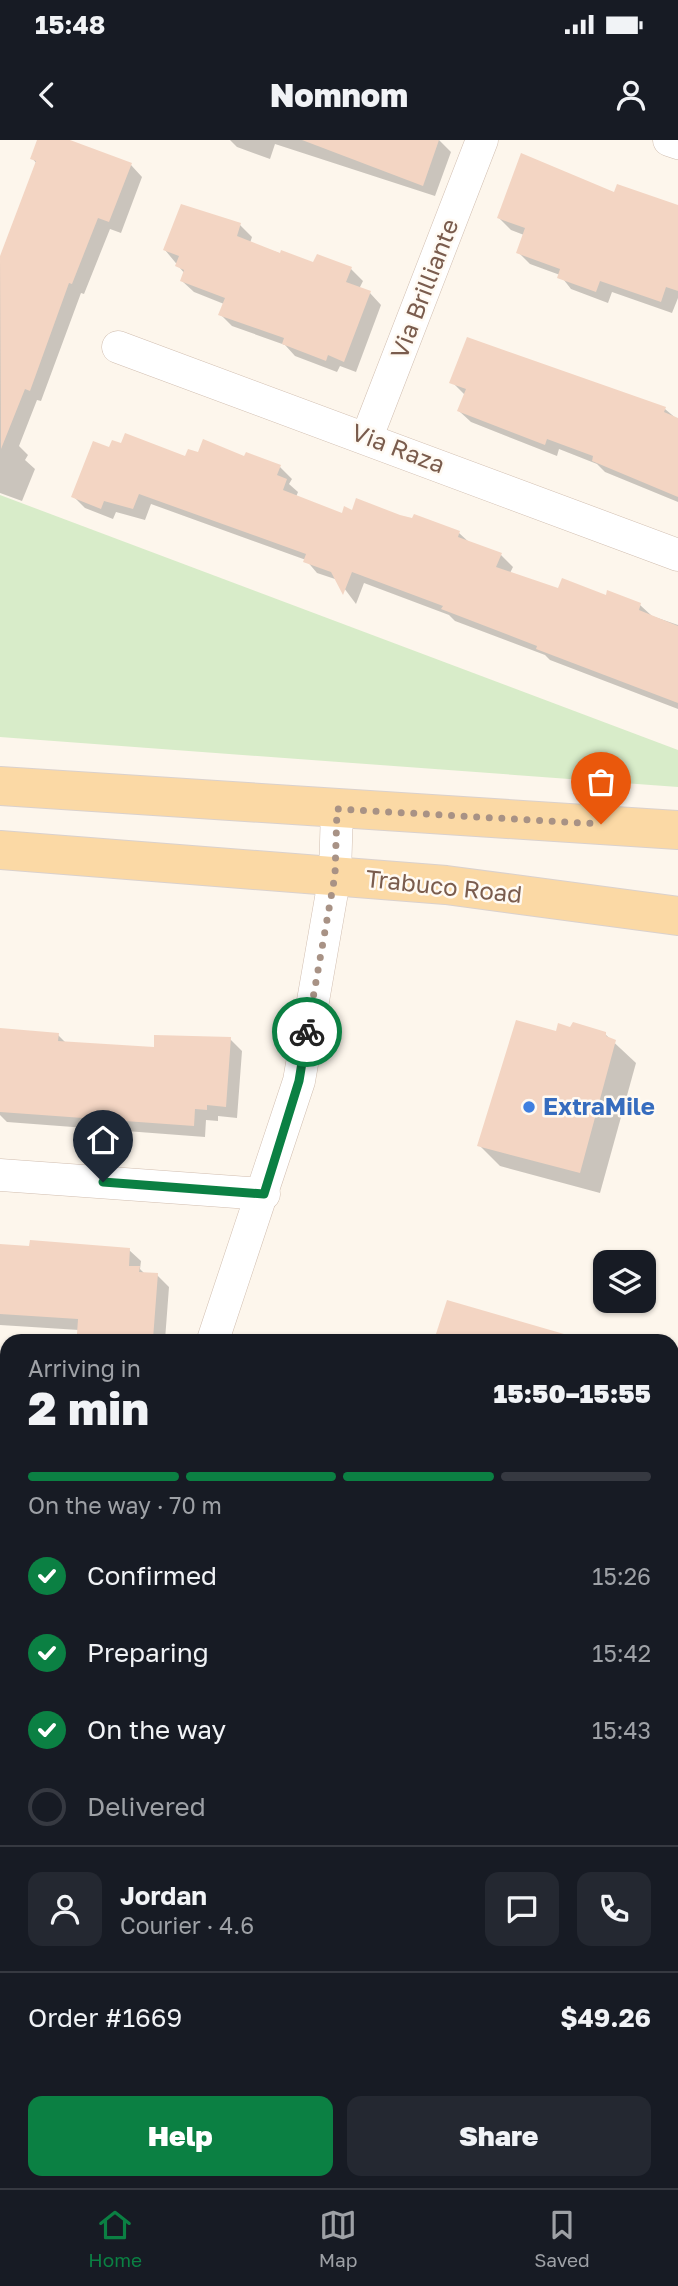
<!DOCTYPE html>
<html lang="en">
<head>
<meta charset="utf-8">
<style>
	:root { --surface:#171b24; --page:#242831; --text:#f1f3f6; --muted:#9ea1a6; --line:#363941; --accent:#0b8043 }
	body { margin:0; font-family:"Golos Text",sans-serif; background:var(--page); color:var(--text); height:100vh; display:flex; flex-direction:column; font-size:26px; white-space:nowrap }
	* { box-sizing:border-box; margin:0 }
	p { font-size:23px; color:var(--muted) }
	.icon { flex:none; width:38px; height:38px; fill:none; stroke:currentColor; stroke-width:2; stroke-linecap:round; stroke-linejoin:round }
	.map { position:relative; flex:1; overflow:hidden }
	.details { position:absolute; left:0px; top:1194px; width:679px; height:856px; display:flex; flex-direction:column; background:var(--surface); border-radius:21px 21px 0 0; box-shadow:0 2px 5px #0004 }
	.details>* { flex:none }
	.controls { position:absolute; left:593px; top:1110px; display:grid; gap:14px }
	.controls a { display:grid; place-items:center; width:63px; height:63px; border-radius:14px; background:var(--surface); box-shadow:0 2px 5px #0004; font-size:35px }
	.pin { position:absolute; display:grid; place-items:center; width:60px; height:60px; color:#fff; margin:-72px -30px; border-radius:50% 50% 50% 0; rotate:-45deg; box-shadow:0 0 7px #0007 }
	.pin .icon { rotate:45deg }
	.courier { position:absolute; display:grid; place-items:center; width:70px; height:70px; margin:-35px; border:5px solid #0b8043; border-radius:50%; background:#fff; color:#222; box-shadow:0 2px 9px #0007 }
	.summary em { font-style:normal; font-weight:800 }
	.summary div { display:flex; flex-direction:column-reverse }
	.summary { display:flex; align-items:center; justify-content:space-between; height:119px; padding:0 28px }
	h1 { font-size:46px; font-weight:800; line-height:52px }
	.bar { display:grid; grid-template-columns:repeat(4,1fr); gap:10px 7px; align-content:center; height:84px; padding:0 28px }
	.bar i { height:9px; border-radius:5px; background:var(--line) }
	.bar .selected { background:var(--accent) }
	.bar p { grid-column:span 4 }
	.line { display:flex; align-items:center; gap:18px; padding:0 28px; border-top:2px solid var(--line) }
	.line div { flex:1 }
	.round { display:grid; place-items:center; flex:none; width:74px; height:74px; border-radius:14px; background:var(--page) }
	ol { padding:0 28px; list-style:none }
	li { display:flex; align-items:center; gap:21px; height:77px }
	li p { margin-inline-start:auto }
	li .icon { padding:7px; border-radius:50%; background:var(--accent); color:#fff; stroke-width:4 }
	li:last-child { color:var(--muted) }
	li i { width:38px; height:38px; border:4px solid var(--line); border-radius:50% }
	.action { display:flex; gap:14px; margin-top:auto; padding:14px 28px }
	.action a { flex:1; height:80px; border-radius:14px; background:var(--accent); color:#fff; font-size:28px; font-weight:800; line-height:80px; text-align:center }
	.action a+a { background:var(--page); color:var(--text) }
	.status { display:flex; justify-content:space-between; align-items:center; height:49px; padding:0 35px; background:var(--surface); direction:ltr }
	.status svg { height:19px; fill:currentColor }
	header { display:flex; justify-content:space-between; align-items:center; height:91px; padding:0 28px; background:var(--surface); font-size:32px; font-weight:800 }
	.menu { display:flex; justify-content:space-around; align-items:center; height:98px; border-top:2px solid var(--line); background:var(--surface); font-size:19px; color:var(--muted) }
	.menu a { display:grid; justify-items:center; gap:4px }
	.menu .selected { color:var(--accent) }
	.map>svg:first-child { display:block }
	.green { fill:#d8ecc9 }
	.shadow { fill:#0003 }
	.building { fill:#f3d5c3 }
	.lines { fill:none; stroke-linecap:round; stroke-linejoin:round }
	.minor-casing { stroke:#d1beb0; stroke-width:33 }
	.major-casing { stroke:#dad1cd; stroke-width:40 }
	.minor { stroke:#fff; stroke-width:32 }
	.major { stroke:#fbd9a5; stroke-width:38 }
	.done { stroke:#a89285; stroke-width:7; stroke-dasharray:0 12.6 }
	.route { stroke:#0b8043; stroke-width:9 }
	.shop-dot { fill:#3f7fe0; stroke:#fffaf3; stroke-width:2.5 }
	.labels { text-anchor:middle; stroke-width:5; stroke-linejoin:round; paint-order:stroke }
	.street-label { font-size:24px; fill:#7a5c4d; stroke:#fffaf3 }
	.shop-label { font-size:24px; font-weight:bold; fill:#366cbe; stroke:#fffaf3; text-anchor:start }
</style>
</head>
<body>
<div class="status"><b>15:48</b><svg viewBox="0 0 49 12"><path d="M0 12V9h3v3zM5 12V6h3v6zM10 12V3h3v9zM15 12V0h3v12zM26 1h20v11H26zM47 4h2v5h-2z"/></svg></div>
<header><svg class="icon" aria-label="back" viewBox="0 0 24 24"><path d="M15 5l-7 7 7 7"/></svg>Nomnom<svg class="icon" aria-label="person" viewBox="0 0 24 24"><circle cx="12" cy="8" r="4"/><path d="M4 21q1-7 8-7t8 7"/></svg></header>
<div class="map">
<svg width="678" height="2048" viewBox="0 0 678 2048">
	<rect width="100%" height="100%" fill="#fdf6ec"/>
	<polygon class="green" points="0,355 678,610 678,647 0,597"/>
	<g class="shadow">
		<polygon points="39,0 65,0 131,25 142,37 121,93 110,89 84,154 81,153 41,261 37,260 19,306 28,315 25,320 35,329 22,361 0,353 0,124 37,24 32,18"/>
		<polygon points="230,0 439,0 451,12 435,56 275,4 270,19 237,7"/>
		<polygon points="615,54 678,67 678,158 672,173 612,152 608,163 571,149 560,135 530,124 518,112 524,95 511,90 499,78"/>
		<polygon points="240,85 252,97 250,103 314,125 351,129 363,141 359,149 370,153 381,165 356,232 340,226 337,232 295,216 285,205 232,186 220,174 224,164 194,152 182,141 185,134 165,110"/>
		<polygon points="452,242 665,269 678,280 678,362 605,332 597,324 559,309 557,316 471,282 459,271 465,255"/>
		<polygon points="110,310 186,318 199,315 245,318 280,327 292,339 289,344 298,352 296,357 343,375 353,372 414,380 415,376 459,393 470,403 501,415 513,427 510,433 559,451 640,465 652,476 678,485 678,569 550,520 545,515 455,481 449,475 364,443 356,464 338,440 317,433 306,420 151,364 145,380 116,372 113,379 85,368 73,356"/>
		<polygon points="0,890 58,895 66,903 155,909 230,899 242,911 237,978 218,976 218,981 206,980 205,997 7,982 0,975"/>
		<polygon points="557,893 605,894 636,923 600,1053 500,1026 479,1005"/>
		<polygon points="0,1106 129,1110 141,1121 140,1129 145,1134 157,1135 169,1147 165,1200 86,1200 79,1190 0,1185"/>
		<polygon points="448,1162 581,1200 436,1200"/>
		<polygon points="678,1589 678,1777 672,1776 672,1611"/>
		<polygon points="672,1901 678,1903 678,1992 672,1990"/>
		<polygon points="241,2042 457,2042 455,2048 239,2048"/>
		<polygon points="538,2042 632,2042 646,2048 537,2048"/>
	</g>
	<g class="building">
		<polygon points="37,0 70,0 132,23 109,82 98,78 72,144 69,143 30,251 25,249 1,309 0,116 36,21 30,19"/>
		<polygon points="302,0 439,0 423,46"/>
		<polygon points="521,13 614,52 617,44 678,65 678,151 666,147 661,162 600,141 596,152 557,138 560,129 516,113 525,88 497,78"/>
		<polygon points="181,64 241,83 237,96 280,113 281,110 313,122 317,114 352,127 346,142 371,151 344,222 328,215 326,221 282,204 284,198 218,175 225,158 180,141 184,130 175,126 179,116 163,110"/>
		<polygon points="467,197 666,267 664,272 678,278 678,357 592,321 593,316 547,299 545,305 457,271 466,249 449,243"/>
		<polygon points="125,293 185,316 188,309 198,312 203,299 244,316 246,312 281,325 277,335 287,339 283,350 342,373 344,366 352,370 356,358 400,375 412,378 414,374 460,391 458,397 502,413 496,427 558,448 562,438 606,455 607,450 641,463 639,470 678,486 678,563 536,509 537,506 441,469 443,466 352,432 343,455 331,432 303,422 306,414 139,354 133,369 104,361 101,369 71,357 93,301 109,307 112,300 121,303"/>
		<polygon points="516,880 556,891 558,883 570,887 573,882 606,892 606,896 616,900 580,1033 477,1006"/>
		<polygon points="0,888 59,893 58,901 154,907 154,895 231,897 226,967 207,965 207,970 195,969 194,986 0,972"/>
		<polygon points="30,1100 130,1108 129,1126 140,1126 139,1132 158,1133 153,1199 77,1194 78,1179 0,1174 0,1104 29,1106"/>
		<polygon points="447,1160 564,1194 563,1200 434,1200"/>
	</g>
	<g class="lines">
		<defs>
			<g id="minor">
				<polyline points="669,0 678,3"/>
				<polyline points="118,207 678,415"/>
				<polyline points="367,297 482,0"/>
				<polyline points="0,1035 264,1054"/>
				<polyline points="213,1200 299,941 335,735 337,669"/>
				<polyline points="0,1484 7,1478"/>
				<polyline points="0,1683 7,1692"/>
				<polyline points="0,1778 7,1766"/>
			</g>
			<g id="major">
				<polyline points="0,646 678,690"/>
				<polyline points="0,710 446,745 678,776"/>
			</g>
		</defs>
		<use href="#minor" class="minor-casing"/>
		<use href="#major" class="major-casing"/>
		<use href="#minor" class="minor"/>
		<use href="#major" class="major"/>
	</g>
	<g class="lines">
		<polyline class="done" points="307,892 335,735 337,669 601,684"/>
		<polyline class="route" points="103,1042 264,1054 299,941 307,892"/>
	</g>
	<circle class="shop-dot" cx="529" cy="967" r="7"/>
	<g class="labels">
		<g class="street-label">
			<text transform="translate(425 149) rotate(-69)" y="8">Via Brilliante</text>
			<text transform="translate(398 309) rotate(21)" y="8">Via Raza</text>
			<text transform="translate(444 747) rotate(6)" y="8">Trabuco Road</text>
		</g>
		<g class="shop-label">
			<text x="543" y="975">ExtraMile</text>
		</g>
	</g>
</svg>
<div class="controls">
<a><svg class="icon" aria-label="layers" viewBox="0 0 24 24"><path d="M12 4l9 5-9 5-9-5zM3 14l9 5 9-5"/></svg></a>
</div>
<div class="pin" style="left:601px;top:684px;background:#ea580c"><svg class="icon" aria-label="bag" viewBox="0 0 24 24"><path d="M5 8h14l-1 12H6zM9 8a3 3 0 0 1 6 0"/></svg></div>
<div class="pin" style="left:103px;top:1042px;background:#1f2937"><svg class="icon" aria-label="home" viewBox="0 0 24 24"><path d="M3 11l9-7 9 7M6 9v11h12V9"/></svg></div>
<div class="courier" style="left:307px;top:892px"><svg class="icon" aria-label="bike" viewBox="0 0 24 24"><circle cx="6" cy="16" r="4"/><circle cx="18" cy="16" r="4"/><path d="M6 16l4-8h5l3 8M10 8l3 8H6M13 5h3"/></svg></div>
<section class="details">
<div class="summary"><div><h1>2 min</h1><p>Arriving in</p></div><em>15:50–15:55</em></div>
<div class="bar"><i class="selected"></i><i class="selected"></i><i class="selected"></i><i></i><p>On the way · 70 m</p></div>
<ol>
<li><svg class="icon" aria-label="check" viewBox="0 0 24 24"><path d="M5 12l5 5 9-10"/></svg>Confirmed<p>15:26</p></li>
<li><svg class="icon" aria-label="check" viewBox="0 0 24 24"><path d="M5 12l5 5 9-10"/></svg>Preparing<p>15:42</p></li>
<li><svg class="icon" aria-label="check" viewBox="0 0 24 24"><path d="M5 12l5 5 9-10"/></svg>On the way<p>15:43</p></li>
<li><i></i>Delivered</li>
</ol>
<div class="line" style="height:126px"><a class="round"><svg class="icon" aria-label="person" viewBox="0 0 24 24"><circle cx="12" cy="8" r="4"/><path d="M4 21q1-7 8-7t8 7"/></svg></a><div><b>Jordan</b><p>Courier · 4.6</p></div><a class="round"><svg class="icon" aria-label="chat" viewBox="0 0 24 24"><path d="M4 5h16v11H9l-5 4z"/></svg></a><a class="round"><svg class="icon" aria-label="phone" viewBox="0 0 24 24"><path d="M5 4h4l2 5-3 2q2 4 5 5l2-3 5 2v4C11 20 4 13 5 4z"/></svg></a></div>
<div class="line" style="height:91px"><div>Order #1669</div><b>$49.26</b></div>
<div class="action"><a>Help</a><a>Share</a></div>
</section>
</div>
<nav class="menu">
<a class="selected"><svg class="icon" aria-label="home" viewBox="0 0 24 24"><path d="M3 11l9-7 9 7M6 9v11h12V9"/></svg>Home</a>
<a><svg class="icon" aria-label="map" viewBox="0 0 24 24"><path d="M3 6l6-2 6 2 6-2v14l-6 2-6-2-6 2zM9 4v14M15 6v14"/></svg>Map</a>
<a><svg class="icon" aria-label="saved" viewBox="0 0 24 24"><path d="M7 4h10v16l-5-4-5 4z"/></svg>Saved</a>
</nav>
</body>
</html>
